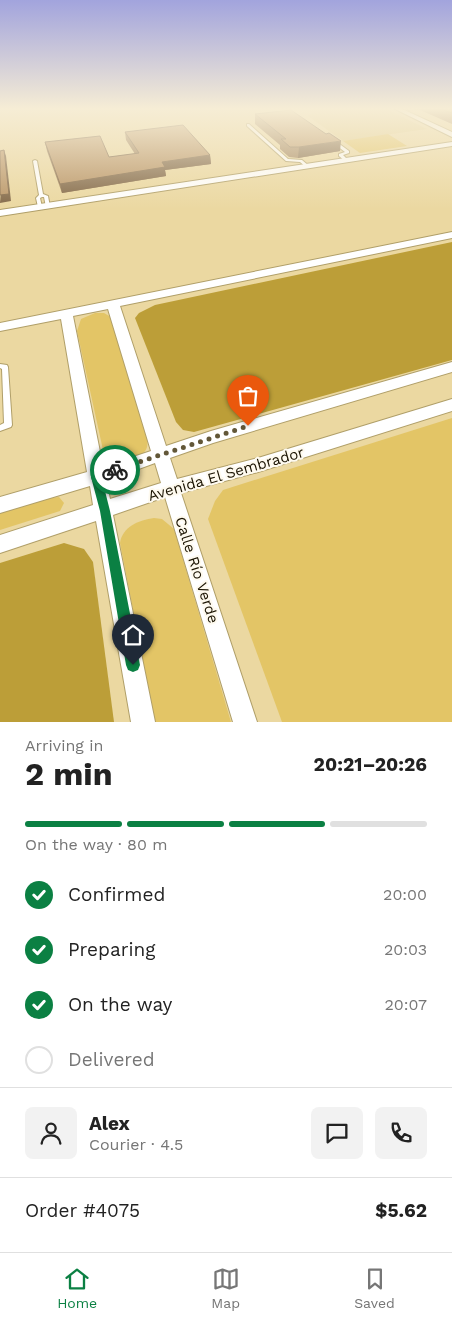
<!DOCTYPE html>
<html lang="en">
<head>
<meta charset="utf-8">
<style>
	:root { --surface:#fff; --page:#f2f2f2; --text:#222; --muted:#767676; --line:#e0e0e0; --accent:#0b8043 }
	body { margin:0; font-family:"Work Sans",sans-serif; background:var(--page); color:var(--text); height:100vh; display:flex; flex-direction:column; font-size:19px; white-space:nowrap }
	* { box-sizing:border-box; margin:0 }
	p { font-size:16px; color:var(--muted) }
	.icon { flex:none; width:28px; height:28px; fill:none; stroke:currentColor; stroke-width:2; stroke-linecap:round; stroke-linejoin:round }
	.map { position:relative; height:722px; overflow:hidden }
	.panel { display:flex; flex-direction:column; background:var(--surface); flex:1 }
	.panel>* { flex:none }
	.pin { position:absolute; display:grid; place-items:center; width:42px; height:42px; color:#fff; margin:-51px -21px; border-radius:50% 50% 50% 0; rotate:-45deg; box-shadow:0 0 5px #0007 }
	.pin .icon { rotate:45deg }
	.courier { position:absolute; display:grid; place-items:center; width:50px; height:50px; margin:-25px; border:4px solid #0b8043; border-radius:50%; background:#fff; color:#222; box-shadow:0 1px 6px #0007 }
	.headline em { font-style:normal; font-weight:700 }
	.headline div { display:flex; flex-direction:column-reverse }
	.headline { display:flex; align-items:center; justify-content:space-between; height:85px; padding:0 25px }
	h1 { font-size:32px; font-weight:700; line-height:38px }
	.bar { display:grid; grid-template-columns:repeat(4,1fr); gap:8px 5px; align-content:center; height:60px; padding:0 25px }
	.bar i { height:6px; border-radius:4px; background:var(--line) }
	.bar .on { background:var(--accent) }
	.bar p { grid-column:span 4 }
	.line { display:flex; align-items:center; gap:12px; padding:0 25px; border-top:1px solid var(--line) }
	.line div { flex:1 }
	.round { display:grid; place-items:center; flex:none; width:52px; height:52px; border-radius:8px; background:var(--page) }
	ol { padding:0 25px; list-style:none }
	li { display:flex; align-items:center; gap:15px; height:55px }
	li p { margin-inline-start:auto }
	li .icon { padding:5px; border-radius:50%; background:var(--accent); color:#fff; stroke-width:4 }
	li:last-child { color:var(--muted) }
	li i { width:28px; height:28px; border:2px solid var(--line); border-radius:50% }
	.tabs { display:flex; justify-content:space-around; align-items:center; height:70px; border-top:1px solid var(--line); background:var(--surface); font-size:14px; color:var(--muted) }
	.tabs a { display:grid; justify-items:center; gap:2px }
	.tabs .on { color:var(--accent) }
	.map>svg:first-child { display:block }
	.built { fill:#e2ce8e }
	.green { fill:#e3c566 }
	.forest { fill:#bc9e38 }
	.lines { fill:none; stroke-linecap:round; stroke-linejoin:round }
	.service-casing { stroke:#b09f69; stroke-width:2 }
	.minor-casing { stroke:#b09f69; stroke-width:2 }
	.service { fill:#fff; fill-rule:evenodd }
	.minor { fill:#fff; fill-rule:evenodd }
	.wall { fill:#9f8059 }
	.shaded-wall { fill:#826848 }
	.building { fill:#b99567; stroke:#826848 }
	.route { fill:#0b8043 }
	.done { stroke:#625738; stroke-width:5; stroke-dasharray:0 9 }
	.labels { text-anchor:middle; stroke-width:4; stroke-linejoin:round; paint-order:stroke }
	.near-street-label { font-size:15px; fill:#191200; stroke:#fefaef }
</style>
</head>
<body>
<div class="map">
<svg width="452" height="722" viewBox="0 0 452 722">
	<rect width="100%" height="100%" fill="#ebd8a1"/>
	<polygon class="built" points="326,108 384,108 427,129 343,141 308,116 313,113 308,110"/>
	<g class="green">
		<polygon points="388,134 407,146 360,153 343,141"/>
		<path d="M95 313H104L111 317 147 435C147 439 148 443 147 447 144 458 124 465 114 461 108 460 106 455 103 450L77 331 81 319Z"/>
		<polygon points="452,418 452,722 282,722 208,519 215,501 223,490"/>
		<polygon points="59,497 64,503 60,511 0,530 0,512 50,498"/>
		<path d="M154 518 162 519 174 529 231 722H155L120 543C122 527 139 520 154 518Z"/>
	</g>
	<g class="forest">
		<polygon points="452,242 452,360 194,432 183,430 176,422 135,318 139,313 155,305"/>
		<polygon points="64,543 84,549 93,562 114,722 0,722 0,563"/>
	</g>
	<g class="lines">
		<defs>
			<g id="service">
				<polygon points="409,108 424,108 408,110"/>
				<polygon points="247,124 249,124 288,159 302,160 309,166 306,167 300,162 286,161 247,126"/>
				<polygon points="332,140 334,140 349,151 349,153 343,155 347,159 347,161 345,161 339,156 339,154 345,152 332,142"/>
				<polygon points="35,160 37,161 43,194 48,196 50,207 46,207 44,197 42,197 40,198 42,207 40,208 38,207 36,198 39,195 33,161"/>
				<polygon points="0,364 7,365 8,367 12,425 11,427 0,431 0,425 4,423 2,369 0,368"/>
			</g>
			<g id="minor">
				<polygon points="393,108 400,108 452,132 452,137"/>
				<polygon points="452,142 452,146 0,216 0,210"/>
				<path d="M452 232V238L120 306 166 446 211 431 452 362V372L213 443 170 458 177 479 258 458 452 399V411L258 472 181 493 257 722H233L165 497 113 515 155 722H131L96 521 0 553V535L93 505 90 486 0 513V497L87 472 61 319 0 331V323ZM108 309 151 451 103 467 73 316ZM155 463 161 483 110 499 106 481Z"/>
			</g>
		</defs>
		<use href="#service" class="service-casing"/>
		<use href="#minor" class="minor-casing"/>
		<use href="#service" class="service"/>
		<use href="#minor" class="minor"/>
	</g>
	<g class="wall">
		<polygon points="421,108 452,108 452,124 420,110"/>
		<polygon points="255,114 340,151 298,158 289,157 280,149 280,145 255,124"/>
		<polygon points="125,132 210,155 211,164 165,170 166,176 62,193 47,151 45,142 109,157 135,154 126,140"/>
	</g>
	<g class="shaded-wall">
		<polygon points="341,141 340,151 298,158 299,147"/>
		<polygon points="4,150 6,156 11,201 0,203"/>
		<polygon points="210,155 211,164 165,170 166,176 62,193 60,184 162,162"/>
	</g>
	<g class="building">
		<polygon points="439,108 452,108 452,113"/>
		<polygon points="291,110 326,134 329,133 341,141 299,147 290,147 281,139 286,139 255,114"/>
		<polygon points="183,125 210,155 162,162 165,167 60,184 45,142 100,136 109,157 139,153 125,132"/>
		<polygon points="4,150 9,194 0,195 0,151"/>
	</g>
	<linearGradient id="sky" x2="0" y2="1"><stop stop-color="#a2a4dd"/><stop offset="0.52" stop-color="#f6edd5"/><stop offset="1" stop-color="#f6edd5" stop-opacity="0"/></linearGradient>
	<rect width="452" height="209" fill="url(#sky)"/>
	<polygon class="route" points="115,466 120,470 119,474 102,479 110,511 140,665 138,670 133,672 128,670 126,665 100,511 91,477 93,474"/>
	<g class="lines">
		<polyline class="done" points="115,470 248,426"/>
	</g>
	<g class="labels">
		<g class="near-street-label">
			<text transform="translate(226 474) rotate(-16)" y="5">Avenida El Sembrador</text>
			<text transform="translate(197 570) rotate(72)" y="5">Calle Río Verde</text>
		</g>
	</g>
</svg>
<div class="pin" style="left:248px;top:426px;background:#ea580c"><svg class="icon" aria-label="bag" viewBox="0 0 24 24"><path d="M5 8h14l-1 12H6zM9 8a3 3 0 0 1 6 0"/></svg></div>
<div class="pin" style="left:133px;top:665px;background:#1f2937"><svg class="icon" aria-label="home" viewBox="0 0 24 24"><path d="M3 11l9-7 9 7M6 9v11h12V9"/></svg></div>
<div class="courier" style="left:115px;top:470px"><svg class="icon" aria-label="bike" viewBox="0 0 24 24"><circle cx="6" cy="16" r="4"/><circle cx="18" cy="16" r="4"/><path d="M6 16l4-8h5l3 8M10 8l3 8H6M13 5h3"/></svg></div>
</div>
<section class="panel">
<div class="headline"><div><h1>2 min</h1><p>Arriving in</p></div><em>20:21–20:26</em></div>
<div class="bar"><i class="on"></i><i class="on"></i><i class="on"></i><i></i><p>On the way · 80 m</p></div>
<ol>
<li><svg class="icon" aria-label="check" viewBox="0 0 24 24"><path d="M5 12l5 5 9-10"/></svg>Confirmed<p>20:00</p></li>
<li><svg class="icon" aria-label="check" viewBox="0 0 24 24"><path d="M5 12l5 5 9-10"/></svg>Preparing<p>20:03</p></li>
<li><svg class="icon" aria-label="check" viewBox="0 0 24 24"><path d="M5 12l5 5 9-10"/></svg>On the way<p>20:07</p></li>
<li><i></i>Delivered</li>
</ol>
<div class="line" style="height:90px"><a class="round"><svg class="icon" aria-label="person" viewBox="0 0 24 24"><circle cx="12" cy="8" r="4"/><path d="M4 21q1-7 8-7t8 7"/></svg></a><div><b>Alex</b><p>Courier · 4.5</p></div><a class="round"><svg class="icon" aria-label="chat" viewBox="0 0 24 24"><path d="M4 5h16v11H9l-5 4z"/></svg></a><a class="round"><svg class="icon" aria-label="phone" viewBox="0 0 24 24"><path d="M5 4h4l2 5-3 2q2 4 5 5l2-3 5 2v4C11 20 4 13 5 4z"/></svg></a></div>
<div class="line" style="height:65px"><div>Order #4075</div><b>$5.62</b></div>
</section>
<nav class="tabs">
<a class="on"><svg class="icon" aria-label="home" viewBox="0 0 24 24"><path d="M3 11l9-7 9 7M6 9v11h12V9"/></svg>Home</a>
<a><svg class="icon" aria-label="map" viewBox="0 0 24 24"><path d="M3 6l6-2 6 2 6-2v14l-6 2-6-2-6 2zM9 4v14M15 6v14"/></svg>Map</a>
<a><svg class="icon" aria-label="saved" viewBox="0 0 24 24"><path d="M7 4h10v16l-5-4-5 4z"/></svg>Saved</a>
</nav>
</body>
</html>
